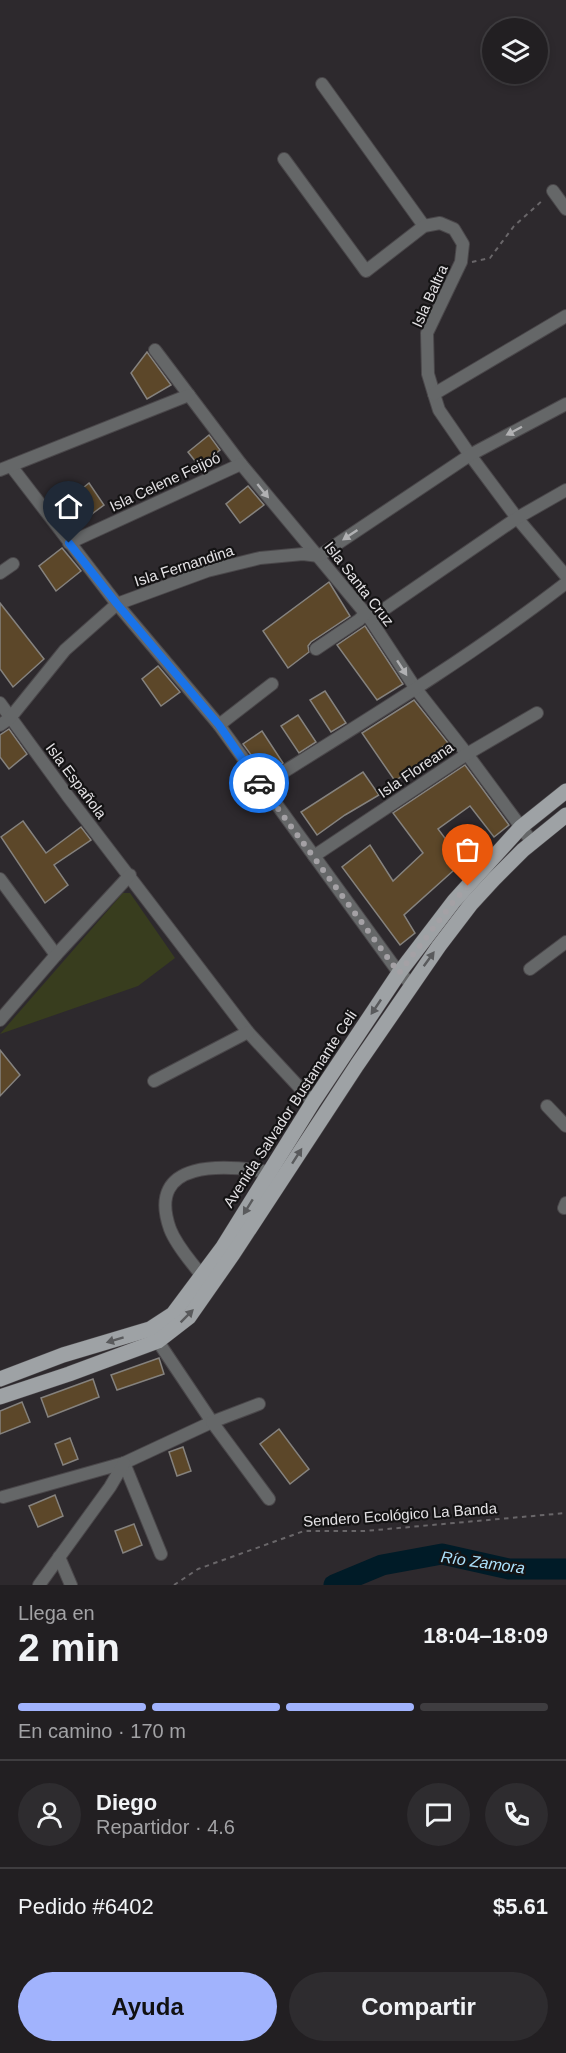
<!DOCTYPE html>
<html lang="es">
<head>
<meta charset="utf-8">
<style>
	:root { --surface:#221f22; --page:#2e2c2f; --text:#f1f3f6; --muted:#a2a2a5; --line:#3f3d40; --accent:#a1b3fd }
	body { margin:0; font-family:Arial,sans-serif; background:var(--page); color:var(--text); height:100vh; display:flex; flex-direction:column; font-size:22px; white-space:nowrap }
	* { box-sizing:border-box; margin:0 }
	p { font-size:20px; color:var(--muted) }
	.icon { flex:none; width:33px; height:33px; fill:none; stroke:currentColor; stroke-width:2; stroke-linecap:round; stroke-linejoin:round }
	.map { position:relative; height:1585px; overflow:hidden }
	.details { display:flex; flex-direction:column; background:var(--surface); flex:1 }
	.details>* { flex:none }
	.controls { position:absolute; left:482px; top:18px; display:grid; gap:12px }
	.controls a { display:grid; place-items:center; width:66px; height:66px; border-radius:50%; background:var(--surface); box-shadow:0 3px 9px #0003,0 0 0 2px var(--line); font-size:30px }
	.pin { position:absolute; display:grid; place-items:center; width:51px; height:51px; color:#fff; margin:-62px -26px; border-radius:50% 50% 50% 0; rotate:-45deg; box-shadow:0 0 6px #0007 }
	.pin .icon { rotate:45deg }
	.courier { position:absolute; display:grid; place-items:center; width:60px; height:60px; margin:-30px; border:4px solid #1a73e8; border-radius:50%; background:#fff; color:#222; box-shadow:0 2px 8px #0007 }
	.headline em { font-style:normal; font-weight:700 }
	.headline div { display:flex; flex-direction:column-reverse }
	.headline { display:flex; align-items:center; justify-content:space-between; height:102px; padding:0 18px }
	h1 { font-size:39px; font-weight:700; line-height:45px }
	.bar { display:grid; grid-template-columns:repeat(4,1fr); gap:9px 6px; align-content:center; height:72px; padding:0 18px }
	.bar i { height:8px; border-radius:4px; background:var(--line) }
	.bar .on { background:var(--accent) }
	.bar p { grid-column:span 4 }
	.line { display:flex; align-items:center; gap:15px; padding:0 18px; border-top:2px solid var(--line) }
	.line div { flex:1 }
	.round { display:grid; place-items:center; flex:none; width:63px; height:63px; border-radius:32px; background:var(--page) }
	.action { display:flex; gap:12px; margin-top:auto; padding:12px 18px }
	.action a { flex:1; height:69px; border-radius:36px; background:var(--accent); color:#111; font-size:24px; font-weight:700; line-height:69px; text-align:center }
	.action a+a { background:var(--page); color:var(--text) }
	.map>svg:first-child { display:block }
	.green { fill:#383d1e }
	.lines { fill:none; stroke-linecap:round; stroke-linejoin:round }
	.river { stroke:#001b27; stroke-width:21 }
	.building { fill:#5c4729; stroke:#85827e; stroke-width:1.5 }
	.minor-casing { stroke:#4a474a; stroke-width:14 }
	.major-casing { stroke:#4a474a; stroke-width:16 }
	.path { stroke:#696669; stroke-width:2; stroke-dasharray:4.5 4.5; stroke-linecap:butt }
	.minor { stroke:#656768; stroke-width:12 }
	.major { stroke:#9ea2a5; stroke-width:15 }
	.oneway { fill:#b1b1b3 }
	.oneway2 { fill:#595a5c }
	.done { stroke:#a4a1a5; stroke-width:6; stroke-dasharray:0 10.8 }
	.route { stroke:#1a73e8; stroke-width:8 }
	.labels { text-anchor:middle; stroke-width:4.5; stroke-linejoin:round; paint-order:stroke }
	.street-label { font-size:15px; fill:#e4e2e5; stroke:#141314 }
	.water-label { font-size:16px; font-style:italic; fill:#abe0fb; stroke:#141314 }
</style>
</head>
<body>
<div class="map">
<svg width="566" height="1585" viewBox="0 0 566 1585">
	<rect width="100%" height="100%" fill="#2d292d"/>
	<polygon class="green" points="123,893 130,893 175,958 138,986 0,1034"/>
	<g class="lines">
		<polyline class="river" points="334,1585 382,1565 442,1554 509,1569 566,1569"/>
	</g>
	<g class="building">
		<polygon points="147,352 171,385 147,399 131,373"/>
		<polygon points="209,435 220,450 199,466 188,452"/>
		<polygon points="89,483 104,505 77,525 62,505"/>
		<polygon points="248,486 264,505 240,523 226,504"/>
		<polygon points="62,548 81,571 56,591 39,566"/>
		<polygon points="329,582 350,616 311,642 308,646 309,652 288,668 263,631"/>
		<polygon points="0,603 44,659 13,687 0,669"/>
		<polygon points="365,626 403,684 377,700 337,645"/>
		<polygon points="158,666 180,692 161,706 142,679"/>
		<polygon points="325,691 346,723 331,732 310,700"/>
		<polygon points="414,700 448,743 395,781 362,733"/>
		<polygon points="298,715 316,742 299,753 281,726"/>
		<polygon points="9,729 27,754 9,769 0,757 0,735"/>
		<polygon points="262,731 283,763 265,774 243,744"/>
		<polygon points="465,765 509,825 494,837 470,806 438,829 463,862 404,915 415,933 400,945 342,867 370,845 393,881 423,853 393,813"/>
		<polygon points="363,772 379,795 345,815 317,835 301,812"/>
		<polygon points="23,821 46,853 81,827 91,840 54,865 68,885 45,903 1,837"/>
		<polygon points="0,1050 20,1075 0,1096"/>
		<polygon points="159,1358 164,1374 117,1390 111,1375"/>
		<polygon points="93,1379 99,1397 48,1417 41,1398"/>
		<polygon points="22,1402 30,1422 0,1434 0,1411"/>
		<polygon points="279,1429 309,1469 290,1484 260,1444"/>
		<polygon points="70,1438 78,1459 63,1465 55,1444"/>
		<polygon points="183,1447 191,1471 177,1476 169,1452"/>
		<polygon points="55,1495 63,1516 38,1527 29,1506"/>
		<polygon points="134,1524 142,1545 123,1553 115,1531"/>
	</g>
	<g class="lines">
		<defs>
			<g id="minor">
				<polyline points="322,84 424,226"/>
				<polyline points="284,159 366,271 424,226 440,223 454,229 463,244 461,262 427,333 428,374 434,394 439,410 470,455 517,518 566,576"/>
				<polyline points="553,191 566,209"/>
				<polyline points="155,350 241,464 370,619 416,689 467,754 532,842"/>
				<polyline points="434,394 566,316"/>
				<polyline points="11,466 117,604 219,725 399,973 412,984"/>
				<polyline points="0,470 189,395"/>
				<polyline points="69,543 241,464"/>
				<polyline points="0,573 13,564"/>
				<polyline points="370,619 517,518 566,490"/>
				<polyline points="316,649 359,620 365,614"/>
				<polyline points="0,703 67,795 248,1032 313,1102"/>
				<polyline points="0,725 10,718 65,650 117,604 207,571 260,558 303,554 319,556 470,455 566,404"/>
				<polyline points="219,725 272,684"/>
				<path d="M261 786C365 721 469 658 566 583"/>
				<polyline points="314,856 467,754 537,713"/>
				<polyline points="0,879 56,955"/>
				<polyline points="530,969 566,942"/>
				<polyline points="0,1020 56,955 130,875"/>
				<polyline points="154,1081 248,1032"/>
				<polyline points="547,1106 566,1126"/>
				<polyline points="564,1208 566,1203"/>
				<path d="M201 1275C191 1261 177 1247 170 1229 145 1158 226 1165 269 1172L275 1176"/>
				<polyline points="153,1334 212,1422 124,1463 161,1554"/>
				<polyline points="259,1404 212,1422 269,1499"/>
				<polyline points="3,1497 124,1463"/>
				<polyline points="59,1557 71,1585"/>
				<polyline points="39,1585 110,1487 124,1463"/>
			</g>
			<g id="major">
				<polyline points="0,1379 63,1355 150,1329 173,1314 223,1247 313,1102 399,973 454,901 521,827 566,791"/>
				<polyline points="0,1397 69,1374 158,1341 189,1317 233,1254 357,1065 439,946 471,904 494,879 523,850 566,815"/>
			</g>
		</defs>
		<use href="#minor" class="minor-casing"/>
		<use href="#major" class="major-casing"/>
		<g class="path">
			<polyline points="472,262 490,258 514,226 544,199"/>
			<polyline points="174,1585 198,1569 304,1531 365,1531 566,1513"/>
		</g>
		<use href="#minor" class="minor"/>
		<use href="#major" class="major"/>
	</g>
	<defs><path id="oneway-solid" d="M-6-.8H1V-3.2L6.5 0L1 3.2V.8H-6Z" transform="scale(1.5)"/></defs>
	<g class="oneway">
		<use href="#oneway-solid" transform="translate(514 431) rotate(152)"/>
		<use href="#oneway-solid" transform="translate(263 491) rotate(51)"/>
		<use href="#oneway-solid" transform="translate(350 535) rotate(146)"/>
		<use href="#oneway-solid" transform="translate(402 668) rotate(57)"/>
	</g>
	<g class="oneway2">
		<use href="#oneway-solid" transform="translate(429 959) rotate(-54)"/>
		<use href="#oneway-solid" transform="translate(376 1007) rotate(124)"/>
		<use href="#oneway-solid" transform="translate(297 1156) rotate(-57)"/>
		<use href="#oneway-solid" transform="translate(248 1207) rotate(122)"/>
		<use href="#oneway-solid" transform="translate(187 1316) rotate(-45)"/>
		<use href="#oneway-solid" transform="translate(115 1340) rotate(163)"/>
	</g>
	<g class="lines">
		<polyline class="done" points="259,783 399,973 454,901 468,886"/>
		<polyline class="route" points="69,543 117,604 219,725 259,783"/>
	</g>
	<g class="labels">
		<g class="street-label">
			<text transform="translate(430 296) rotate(-66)" y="5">Isla Baltra</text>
			<text transform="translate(165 482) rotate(-25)" y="5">Isla Celene Feijoó</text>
			<text transform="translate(184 566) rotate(-18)" y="5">Isla Fernandina</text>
			<text transform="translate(359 584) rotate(52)" y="5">Isla Santa Cruz</text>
			<text transform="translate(416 770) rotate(-34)" y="5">Isla Floreana</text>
			<text transform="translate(76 781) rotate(53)" y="5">Isla Española</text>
			<text transform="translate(290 1109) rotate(-57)" y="5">Avenida Salvador Bustamante Celi</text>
			<text transform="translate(400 1515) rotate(-4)" y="5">Sendero Ecológico La Banda</text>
		</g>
		<g class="water-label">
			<text transform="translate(483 1562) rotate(8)" y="6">Río Zamora</text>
		</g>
	</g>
</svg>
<div class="controls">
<a><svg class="icon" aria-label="layers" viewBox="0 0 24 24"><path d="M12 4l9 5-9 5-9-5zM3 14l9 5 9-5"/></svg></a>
</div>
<div class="pin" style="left:468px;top:886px;background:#ea580c"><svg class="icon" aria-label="bag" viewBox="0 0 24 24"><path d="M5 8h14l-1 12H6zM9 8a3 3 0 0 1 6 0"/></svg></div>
<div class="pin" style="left:69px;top:543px;background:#1f2937"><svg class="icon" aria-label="home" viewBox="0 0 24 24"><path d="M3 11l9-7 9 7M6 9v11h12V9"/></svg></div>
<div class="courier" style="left:259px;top:783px"><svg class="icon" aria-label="car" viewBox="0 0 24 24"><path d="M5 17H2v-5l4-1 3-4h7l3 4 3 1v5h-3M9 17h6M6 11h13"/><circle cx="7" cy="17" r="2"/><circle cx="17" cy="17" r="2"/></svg></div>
</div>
<section class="details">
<div class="headline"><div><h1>2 min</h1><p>Llega en</p></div><em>18:04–18:09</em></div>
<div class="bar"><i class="on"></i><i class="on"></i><i class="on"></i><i></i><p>En camino · 170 m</p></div>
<div class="line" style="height:108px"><a class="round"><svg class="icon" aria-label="person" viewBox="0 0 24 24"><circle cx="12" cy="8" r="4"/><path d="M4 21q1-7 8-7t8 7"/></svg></a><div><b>Diego</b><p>Repartidor · 4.6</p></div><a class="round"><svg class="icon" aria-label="chat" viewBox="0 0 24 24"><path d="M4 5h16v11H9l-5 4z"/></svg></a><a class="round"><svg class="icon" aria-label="phone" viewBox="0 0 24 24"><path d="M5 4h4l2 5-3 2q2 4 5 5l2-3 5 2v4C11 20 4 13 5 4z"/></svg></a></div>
<div class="line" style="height:78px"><div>Pedido #6402</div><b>$5.61</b></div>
<div class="action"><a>Ayuda</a><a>Compartir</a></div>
</section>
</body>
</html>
